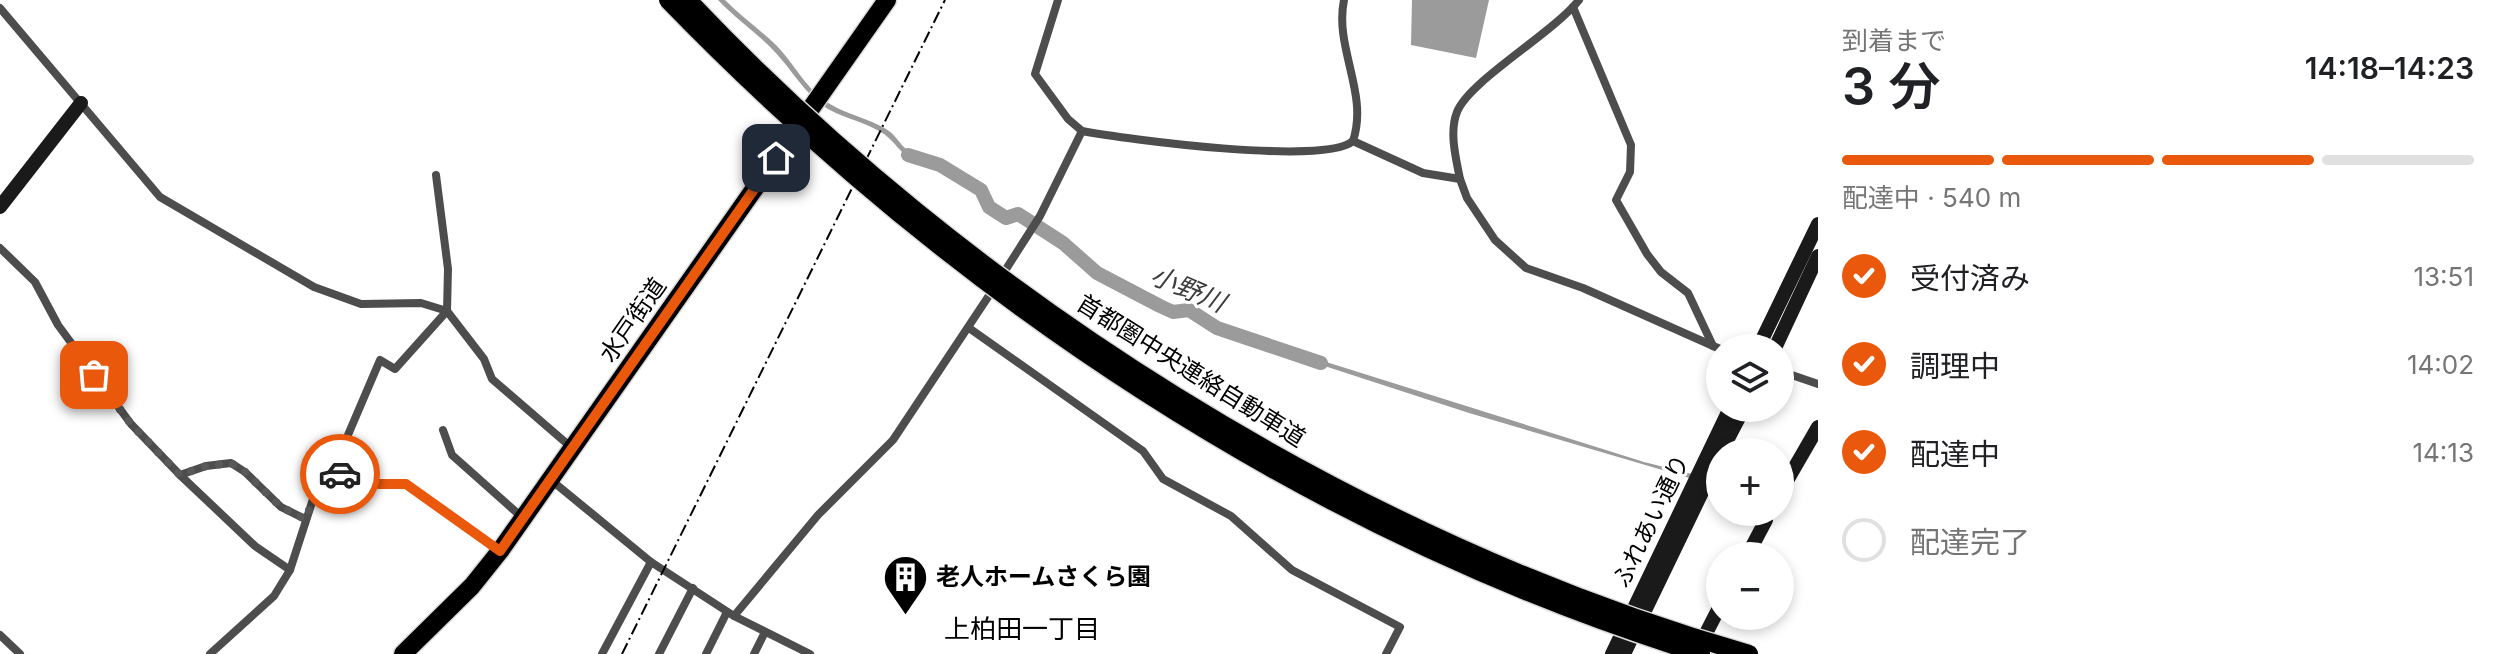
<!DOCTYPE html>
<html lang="ja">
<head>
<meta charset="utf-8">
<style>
	:root { --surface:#fff; --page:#f6f6f6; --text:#202124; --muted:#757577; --line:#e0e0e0; --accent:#ea580c }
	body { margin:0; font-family:Inter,"Noto Sans JP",sans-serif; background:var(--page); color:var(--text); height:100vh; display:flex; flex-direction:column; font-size:30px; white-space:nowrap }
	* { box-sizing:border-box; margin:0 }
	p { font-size:26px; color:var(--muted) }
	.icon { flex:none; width:44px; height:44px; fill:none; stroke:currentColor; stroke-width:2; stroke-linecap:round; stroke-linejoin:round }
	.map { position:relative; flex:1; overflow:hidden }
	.side { display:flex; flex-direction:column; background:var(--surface); width:680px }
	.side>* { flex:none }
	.controls { position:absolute; left:1706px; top:334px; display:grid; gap:16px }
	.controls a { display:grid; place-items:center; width:88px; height:88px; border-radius:50%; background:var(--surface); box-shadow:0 4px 12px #0003; font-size:40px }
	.pin { position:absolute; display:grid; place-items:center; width:68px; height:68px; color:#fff; margin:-34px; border-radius:16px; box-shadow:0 4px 12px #0006 }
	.courier { position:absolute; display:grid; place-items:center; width:80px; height:80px; margin:-40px; border:6px solid #ea580c; border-radius:50%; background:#fff; color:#222; box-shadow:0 2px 10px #0007 }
	.headline em { font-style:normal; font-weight:600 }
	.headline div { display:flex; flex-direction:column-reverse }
	.headline { display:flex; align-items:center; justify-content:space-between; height:136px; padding:0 24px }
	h1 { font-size:52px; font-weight:600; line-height:60px }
	.bar { display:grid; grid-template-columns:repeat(4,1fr); gap:12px 8px; align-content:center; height:96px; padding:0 24px }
	.bar i { height:10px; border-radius:6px; background:var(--line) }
	.bar .current { background:var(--accent) }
	.bar p { grid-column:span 4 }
	ol { padding:0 24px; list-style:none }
	li { display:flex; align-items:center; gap:24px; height:88px }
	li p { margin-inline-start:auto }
	li .icon { padding:8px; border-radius:50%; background:var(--accent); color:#fff; stroke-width:4 }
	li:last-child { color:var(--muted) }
	li i { width:44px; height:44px; border:4px solid var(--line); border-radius:50% }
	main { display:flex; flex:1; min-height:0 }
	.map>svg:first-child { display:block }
	.water { fill:#9b9b9b }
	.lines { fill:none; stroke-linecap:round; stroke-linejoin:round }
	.river { stroke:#9b9b9b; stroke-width:14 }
	.highway-casing { stroke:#dbdbdb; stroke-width:21 }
	.street { stroke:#4d4d4d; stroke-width:8 }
	.secondary { stroke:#1a1a1a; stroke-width:14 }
	.highway { stroke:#000; stroke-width:18 }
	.rail { stroke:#000; stroke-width:2; stroke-dasharray:12 4 2 4; stroke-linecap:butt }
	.highway-bridge-casing { stroke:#dbdbdb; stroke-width:21; stroke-linecap:butt }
	.highway-bridge { stroke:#000; stroke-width:18 }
	.done { stroke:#595959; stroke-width:8; stroke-dasharray:0 14.4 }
	.route { stroke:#ea580c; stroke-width:10 }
	.labels { text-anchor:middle; stroke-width:6; stroke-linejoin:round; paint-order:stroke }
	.street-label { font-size:24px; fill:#000; stroke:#fff }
	.poi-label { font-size:24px; font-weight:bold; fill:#000; stroke:#fff; text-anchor:start }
	.water-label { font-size:26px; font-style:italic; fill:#3c3c3c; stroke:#fff }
	.neighbourhood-label { font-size:26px; fill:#000; stroke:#fff }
</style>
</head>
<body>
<main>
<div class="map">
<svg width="1818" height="654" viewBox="0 0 1818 654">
	<rect width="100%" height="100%" fill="#fff"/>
	<g class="water">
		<path d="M718 0H725C741 16 759 29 776 45 794 63 807 91 830 104 848 115 868 118 886 129 902 139 900 152 924 157L922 162C901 158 898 144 884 134 866 122 846 119 828 109 805 95 791 68 773 50 756 32 735 18 718 0Z"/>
		<polygon points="1412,0 1489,0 1476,58 1411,45"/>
		<polygon points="1304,355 1644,462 1720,481 1720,487 1469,413 1303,359"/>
	</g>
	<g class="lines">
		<polyline class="river" points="908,155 940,165 981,190 989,207 1006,218 1018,214 1063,243 1097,273 1160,306 1173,312 1189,310 1217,328 1321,363"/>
		<defs>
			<polyline id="highway" points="403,654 472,586 500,551 887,0"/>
		</defs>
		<use href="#highway" class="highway-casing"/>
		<g class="street">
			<path d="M1058 0 1035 74 1068 119 1082 131C1125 139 1325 166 1353 141L1423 173 1460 179 1467 198 1495 240 1526 268 1583 288 1720 349"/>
			<path d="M1344 0C1334 48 1369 93 1353 141"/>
			<polyline points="1573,7 1631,145 1630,172 1616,200 1647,254 1661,272 1688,293 1713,346"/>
			<polyline points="0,8 160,197 314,287 361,304 421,303 447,311 484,359 492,379 572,448"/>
			<path d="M1460 179C1456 159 1449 132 1457 112 1469 81 1552 34 1579 0"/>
			<polyline points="0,248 35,282 58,325 131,424 180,475 206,466 231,463 245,472 281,507 305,519"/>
			<polyline points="1001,277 1040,216 1082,131"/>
			<polyline points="969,328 1143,451 1163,479 1231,516 1292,570 1400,627 1386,654"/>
			<polyline points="1780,371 1818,384"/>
			<polyline points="443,430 452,455 524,519"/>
			<polyline points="327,471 379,484 406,484 499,550"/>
			<polyline points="180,475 255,546 290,570"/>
			<polyline points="551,480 651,562 734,616 810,654"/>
			<polyline points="734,616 818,515 893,440 994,288"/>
			<polyline points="0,635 20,654"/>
			<polyline points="210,654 274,596 290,570 314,496 339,456 380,360 395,369 447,311 448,269 436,175"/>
			<polyline points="602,654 651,562"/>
			<polyline points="659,654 693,588"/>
			<polyline points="706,654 727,612"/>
			<polyline points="754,654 765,632"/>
		</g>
		<g class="secondary">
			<polyline points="0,207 81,103"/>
			<polyline points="1758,348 1818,224"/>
			<polyline points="1775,348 1818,256"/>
			<polyline points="1721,452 1744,408"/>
			<polyline points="1781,491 1818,427"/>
			<polyline points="1747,556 1766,520"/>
			<polyline points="1700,645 1720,606"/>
			<polyline points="1612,654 1730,408"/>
			<polyline points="1624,654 1720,455"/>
		</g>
		<use href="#highway" class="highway"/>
		<polyline class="rail" points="622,654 945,0"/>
		<defs>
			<g id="highway-bridge">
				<path d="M668 0C954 295 1306 531 1701 654"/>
				<path d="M688 0C967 296 1356 542 1749 654"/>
			</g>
		</defs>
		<use href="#highway-bridge" class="highway-bridge-casing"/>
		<use href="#highway-bridge" class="highway-bridge"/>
	</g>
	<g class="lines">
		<polyline class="done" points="94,375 131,424 180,475 206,466 231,463 245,472 281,507 305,519 327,471 340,474"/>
		<polyline class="route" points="340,474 379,484 406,484 500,551 776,158"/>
	</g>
	<defs>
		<symbol id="building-pin" viewBox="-11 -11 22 30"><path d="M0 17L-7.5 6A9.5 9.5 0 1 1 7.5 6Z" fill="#000" stroke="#fff"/><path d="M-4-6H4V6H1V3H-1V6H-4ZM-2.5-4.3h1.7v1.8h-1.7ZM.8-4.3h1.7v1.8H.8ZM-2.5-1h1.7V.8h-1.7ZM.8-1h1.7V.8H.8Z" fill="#fff"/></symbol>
	</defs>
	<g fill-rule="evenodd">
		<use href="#building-pin" x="880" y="552" width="51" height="69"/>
	</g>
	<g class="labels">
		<g class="street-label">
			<text transform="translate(633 320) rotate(-55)" y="8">水戸街道</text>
			<text transform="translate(1191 371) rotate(32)" y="8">首都圏中央連絡自動車道</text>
			<text transform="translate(1651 521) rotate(-64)" y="8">ふれあい通り</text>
		</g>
		<g class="poi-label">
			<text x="936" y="585">老人ホームさくら園</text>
		</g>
		<g class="water-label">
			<text transform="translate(1188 289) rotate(23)" y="9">小野川</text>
		</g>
		<g class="neighbourhood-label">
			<text x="1022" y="638">上柏田一丁目</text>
		</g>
	</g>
</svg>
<div class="controls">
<a><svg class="icon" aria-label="layers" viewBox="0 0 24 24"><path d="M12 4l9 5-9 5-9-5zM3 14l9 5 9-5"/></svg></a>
<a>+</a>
<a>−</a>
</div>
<div class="pin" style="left:94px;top:375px;background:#ea580c"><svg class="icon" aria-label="bag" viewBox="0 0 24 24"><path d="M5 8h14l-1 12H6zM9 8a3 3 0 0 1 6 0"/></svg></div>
<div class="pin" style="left:776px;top:158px;background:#1f2937"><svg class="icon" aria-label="home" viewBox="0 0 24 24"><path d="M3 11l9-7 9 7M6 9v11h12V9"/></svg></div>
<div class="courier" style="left:340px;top:474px"><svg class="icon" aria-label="car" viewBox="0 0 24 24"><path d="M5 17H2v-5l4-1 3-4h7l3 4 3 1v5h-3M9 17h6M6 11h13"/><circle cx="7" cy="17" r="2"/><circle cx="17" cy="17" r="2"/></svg></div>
</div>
<section class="side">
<div class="headline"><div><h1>3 分</h1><p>到着まで</p></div><em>14:18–14:23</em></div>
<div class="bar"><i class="current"></i><i class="current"></i><i class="current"></i><i></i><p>配達中 · 540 m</p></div>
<ol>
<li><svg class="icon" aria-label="check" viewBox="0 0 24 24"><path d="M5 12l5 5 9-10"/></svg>受付済み<p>13:51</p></li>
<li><svg class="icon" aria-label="check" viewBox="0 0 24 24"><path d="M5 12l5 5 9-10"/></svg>調理中<p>14:02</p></li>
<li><svg class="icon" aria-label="check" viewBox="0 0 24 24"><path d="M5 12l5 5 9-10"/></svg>配達中<p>14:13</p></li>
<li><i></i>配達完了</li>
</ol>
</section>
</main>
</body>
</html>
